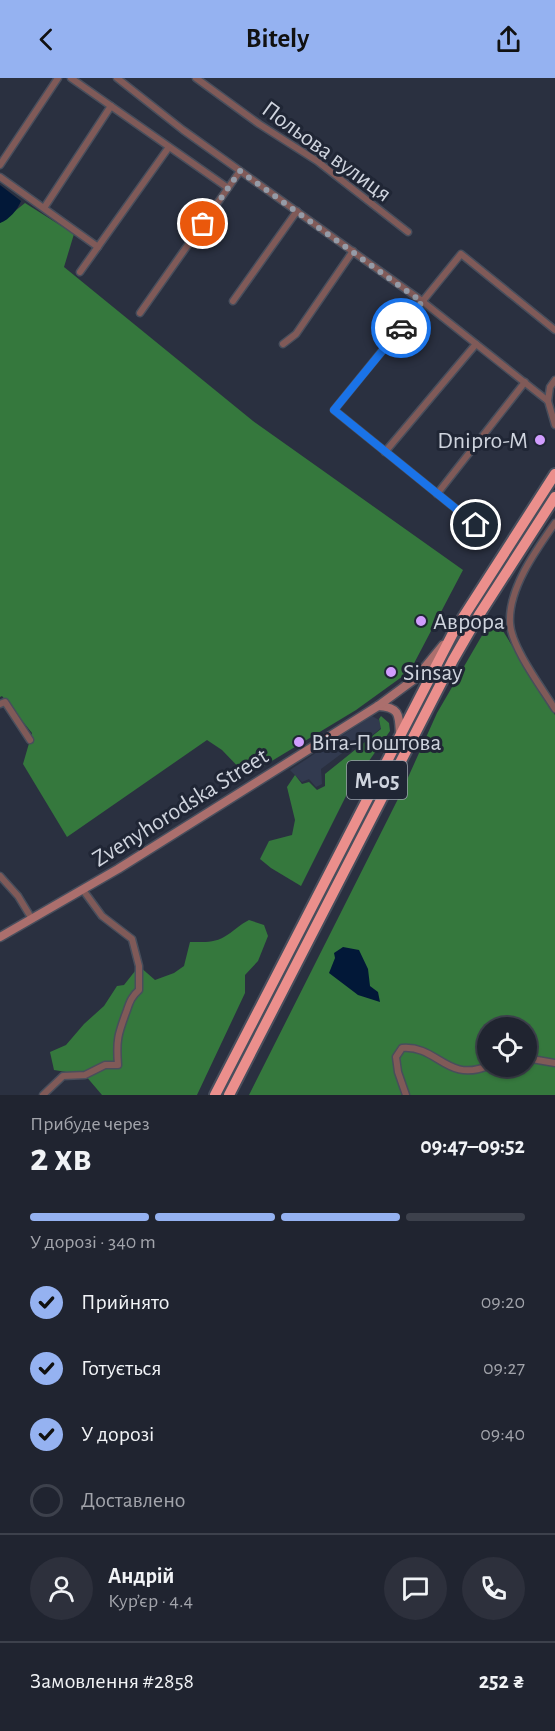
<!DOCTYPE html>
<html lang="uk">
<head>
<meta charset="utf-8">
<style>
	:root { --surface:#202430; --page:#2d303c; --text:#f1f3f6; --muted:#a2a4ab; --line:#3d414c; --accent:#95b2f1 }
	body { margin:0; font-family:"Alegreya Sans",sans-serif; background:var(--page); color:var(--text); height:100vh; display:flex; flex-direction:column; font-size:22px; white-space:nowrap }
	* { box-sizing:border-box; margin:0 }
	p { font-size:20px; color:var(--muted) }
	.icon { flex:none; width:33px; height:33px; fill:none; stroke:currentColor; stroke-width:2; stroke-linecap:round; stroke-linejoin:round }
	.map { position:relative; height:1017px; overflow:hidden }
	.details { display:flex; flex-direction:column; background:var(--surface); flex:1 }
	.details>* { flex:none }
	.buttons { position:absolute; left:477px; top:939px; display:grid; gap:12px }
	.buttons a { display:grid; place-items:center; width:60px; height:60px; border-radius:50%; background:var(--surface); box-shadow:0 2px 4px #0004,0 0 0 2px var(--line); font-size:30px }
	.pin { position:absolute; display:grid; place-items:center; width:51px; height:51px; color:#fff; margin:-26px; border:3px solid #fff; border-radius:50%; box-shadow:0 2px 6px #0007 }
	.courier { position:absolute; display:grid; place-items:center; width:60px; height:60px; margin:-30px; border:4px solid #1a73e8; border-radius:50%; background:#fff; color:#222; box-shadow:0 2px 8px #0007 }
	.summary em { font-style:normal; font-weight:600 }
	.summary div { display:flex; flex-direction:column-reverse }
	.summary { display:flex; align-items:center; justify-content:space-between; height:102px; padding:0 30px }
	h1 { font-size:39px; font-weight:600; line-height:45px }
	.bar { display:grid; grid-template-columns:repeat(4,1fr); gap:9px 6px; align-content:center; height:72px; padding:0 30px }
	.bar i { height:8px; border-radius:4px; background:var(--line) }
	.bar .current { background:var(--accent) }
	.bar p { grid-column:span 4 }
	.line { display:flex; align-items:center; gap:15px; padding:0 30px; border-top:2px solid var(--line) }
	.line div { flex:1 }
	.round { display:grid; place-items:center; flex:none; width:63px; height:63px; border-radius:32px; background:var(--page) }
	ol { padding:0 30px; list-style:none }
	li { display:flex; align-items:center; gap:18px; height:66px }
	li p { margin-inline-start:auto }
	li .icon { padding:6px; border-radius:50%; background:var(--accent); color:#111; stroke-width:4 }
	li:last-child { color:var(--muted) }
	li i { width:33px; height:33px; border:3px solid var(--line); border-radius:50% }
	header { display:flex; justify-content:space-between; align-items:center; height:78px; padding:0 30px; background:var(--accent); color:#111; font-size:27px; font-weight:600 }
	.map>svg:first-child { display:block }
	.built { fill:#323a4f }
	.forest { fill:#35783d; fill-rule:evenodd }
	.water { fill:#021838 }
	.lines { fill:none; stroke-linecap:round; stroke-linejoin:round }
	.street-casing { stroke:#484e5c; stroke-width:9 }
	.secondary-casing { stroke:#484e5c; stroke-width:11 }
	.highway-casing { stroke:#484e5c; stroke-width:14 }
	.street { stroke:#805a58; stroke-width:6 }
	.secondary { stroke:#ab6f6d; stroke-width:8 }
	.highway { stroke:#eb8f8c; stroke-width:10 }
	.done { stroke:#959ba7; stroke-width:6; stroke-dasharray:0 10.8 }
	.route { stroke:#1a73e8; stroke-width:8 }
	.poi-dot { fill:#d19dfe; stroke:#202635; stroke-width:2 }
	.labels { text-anchor:middle; stroke-width:6; stroke-linejoin:round; paint-order:stroke }
	.shield { fill:#202635; stroke:#9aa0ab; stroke-width:1.5 }
	.shield-label { font-size:22px; font-weight:bold; fill:#cfd4de }
	.street-label { font-size:24px; fill:#cfd4de; stroke:#202635 }
	.poi-label { font-size:24px; fill:#cfd4de; stroke:#202635; text-anchor:start }
</style>
</head>
<body>
<header><svg class="icon" aria-label="back" viewBox="0 0 24 24"><path d="M15 5l-7 7 7 7"/></svg>Bitely<svg class="icon" aria-label="share" viewBox="0 0 24 24"><path d="M12 15V3M7 8l5-5 5 5M5 13v7h14v-7"/></svg></header>
<div class="map">
<svg width="555" height="1017" viewBox="0 0 555 1017">
	<rect width="100%" height="100%" fill="#2a3040"/>
	<polygon class="built" points="372,638 379,642 381,650 357,670 353,667 321,691 322,706 316,709 309,701 302,704 290,692"/>
	<g class="forest">
		<polygon points="25,125 74,156 64,189 253,343 463,492 410,593 356,632 247,698 222,672 207,662 67,759 23,686 32,655 2,618 0,619 0,145"/>
		<path d="M498 545 555 637V1017H249L401 715 437 635 484 554ZM488 950H526V988H488Z"/>
		<polygon points="381,638 389,645 390,653 350,710 301,808 271,790 260,781 269,763 292,757 295,742 287,709 295,697 302,706 309,704 317,712 325,708 325,696 381,651 379,641"/>
		<path d="M249 842 264 847 268 858 258 883 245 897V915L197 1017H102L85 997 54 992 50 974 66 967 84 946 104 928 117 908 124 907 139 888 155 902 174 895 184 888 190 864C202 864 214 865 224 859 233 854 239 847 249 842Z"/>
	</g>
	<g class="water">
		<path d="M0 107 21 123C18 131 9 142 0 145Z"/>
		<polygon points="343,869 359,872 368,891 370,908 378,914 380,924 358,917 329,895 335,880 334,875"/>
	</g>
	<g class="lines">
		<defs>
			<g id="street">
				<polyline points="71,0 228,110"/>
				<polyline points="117,0 183,52 422,223 548,323 555,347"/>
				<polyline points="196,0 259,46 317,83 408,154"/>
				<polyline points="0,87 58,0"/>
				<polyline points="0,99 98,169"/>
				<polyline points="44,130 111,28"/>
				<polyline points="80,194 169,69"/>
				<polyline points="233,223 297,133"/>
				<polyline points="140,235 240,93"/>
				<polyline points="283,266 296,256 353,173"/>
				<polyline points="548,323 550,309 555,302"/>
				<polyline points="385,374 476,266"/>
				<polyline points="437,416 525,304"/>
				<path d="M555 445C536 472 508 511 510 545 511 569 542 610 555 631"/>
				<polyline points="476,447 334,332 461,176 555,252"/>
				<polyline points="0,626 5,624 30,662"/>
				<polyline points="0,798 18,818 32,841"/>
				<polyline points="526,980 555,985"/>
				<path d="M43 1017 63 998 85 997 105 987H118C116 962 118 956 127 932 130 923 132 918 139 912V888L132 861 102 838 83 812"/>
				<path d="M406 1017 398 994 396 979 402 970C438 967 446 1005 488 988"/>
			</g>
			<g id="secondary">
				<path d="M378 628C400 629 399 637 400 657"/>
				<polyline points="0,859 118,791 378,628 416,600 443,567"/>
			</g>
			<g id="highway">
				<polyline points="215,1017 453,555 555,396"/>
				<polyline points="229,1017 453,582 479,537 555,419"/>
			</g>
		</defs>
		<use href="#street" class="street-casing"/>
		<use href="#secondary" class="secondary-casing"/>
		<use href="#highway" class="highway-casing"/>
		<use href="#street" class="street"/>
		<use href="#secondary" class="secondary"/>
		<use href="#highway" class="highway"/>
	</g>
	<g class="lines">
		<polyline class="done" points="203,146 240,93 422,224 401,250"/>
		<polyline class="route" points="401,250 334,332 476,447"/>
	</g>
	<g class="poi-dot">
		<circle cx="540" cy="362" r="6"/>
		<circle cx="421" cy="543" r="6"/>
		<circle cx="391" cy="594" r="6"/>
		<circle cx="299" cy="664" r="6"/>
	</g>
	<g class="labels">
		<rect class="shield" x="347" y="683" width="60" height="38" rx="4.5"/>
		<g class="shield-label">
			<text x="377" y="710">М-05</text>
		</g>
		<g class="street-label">
			<text transform="translate(327 73) rotate(36)" y="8">Польова вулиця</text>
			<text transform="translate(180 729) rotate(-32)" y="8">Zvenyhorodska Street</text>
		</g>
		<g class="poi-label">
			<text x="528" y="370" text-anchor="end">Dnipro-M</text>
			<text x="433" y="551">Аврора</text>
			<text x="403" y="602">Sinsay</text>
			<text x="311" y="672">Віта-Поштова</text>
		</g>
	</g>
</svg>
<div class="buttons">
<a><svg class="icon" aria-label="locate" viewBox="0 0 24 24"><circle cx="12" cy="12" r="6"/><path d="M12 2v4M12 18v4M2 12h4M18 12h4"/></svg></a>
</div>
<div class="pin" style="left:203px;top:146px;background:#ea580c"><svg class="icon" aria-label="bag" viewBox="0 0 24 24"><path d="M5 8h14l-1 12H6zM9 8a3 3 0 0 1 6 0"/></svg></div>
<div class="pin" style="left:476px;top:447px;background:#1f2937"><svg class="icon" aria-label="home" viewBox="0 0 24 24"><path d="M3 11l9-7 9 7M6 9v11h12V9"/></svg></div>
<div class="courier" style="left:401px;top:250px"><svg class="icon" aria-label="car" viewBox="0 0 24 24"><path d="M5 17H2v-5l4-1 3-4h7l3 4 3 1v5h-3M9 17h6M6 11h13"/><circle cx="7" cy="17" r="2"/><circle cx="17" cy="17" r="2"/></svg></div>
</div>
<section class="details">
<div class="summary"><div><h1>2 хв</h1><p>Прибуде через</p></div><em>09:47–09:52</em></div>
<div class="bar"><i class="current"></i><i class="current"></i><i class="current"></i><i></i><p>У дорозі · 340 m</p></div>
<ol>
<li><svg class="icon" aria-label="check" viewBox="0 0 24 24"><path d="M5 12l5 5 9-10"/></svg>Прийнято<p>09:20</p></li>
<li><svg class="icon" aria-label="check" viewBox="0 0 24 24"><path d="M5 12l5 5 9-10"/></svg>Готується<p>09:27</p></li>
<li><svg class="icon" aria-label="check" viewBox="0 0 24 24"><path d="M5 12l5 5 9-10"/></svg>У дорозі<p>09:40</p></li>
<li><i></i>Доставлено</li>
</ol>
<div class="line" style="height:108px"><a class="round"><svg class="icon" aria-label="person" viewBox="0 0 24 24"><circle cx="12" cy="8" r="4"/><path d="M4 21q1-7 8-7t8 7"/></svg></a><div><b>Андрій</b><p>Кур’єр · 4.4</p></div><a class="round"><svg class="icon" aria-label="chat" viewBox="0 0 24 24"><path d="M4 5h16v11H9l-5 4z"/></svg></a><a class="round"><svg class="icon" aria-label="phone" viewBox="0 0 24 24"><path d="M5 4h4l2 5-3 2q2 4 5 5l2-3 5 2v4C11 20 4 13 5 4z"/></svg></a></div>
<div class="line" style="height:78px"><div>Замовлення #2858</div><b>252 ₴</b></div>
</section>
</body>
</html>
